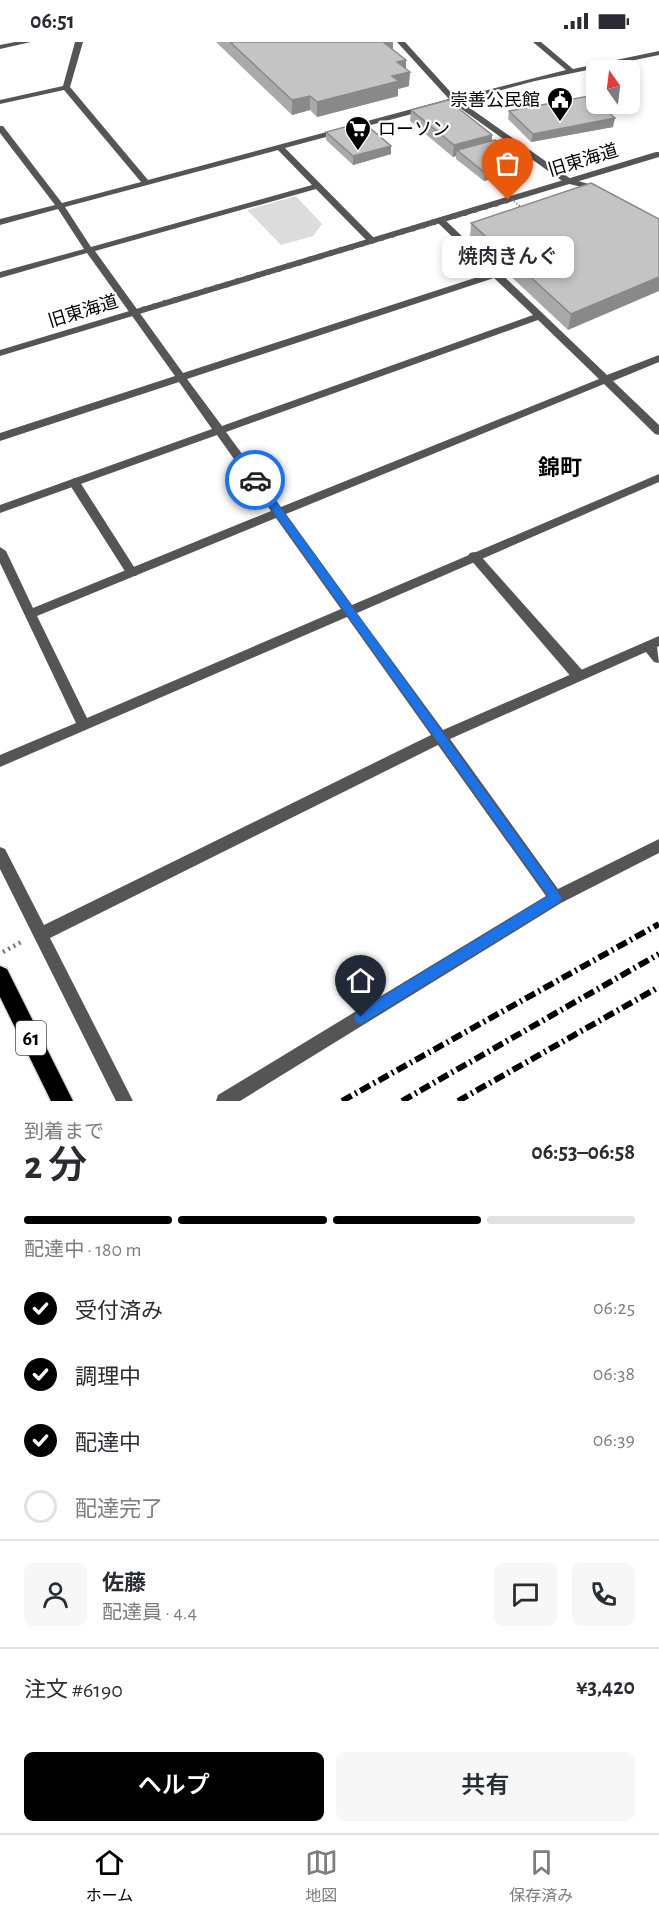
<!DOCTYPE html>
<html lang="ja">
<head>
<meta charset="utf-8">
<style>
	:root { --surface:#fff; --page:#f7f7f7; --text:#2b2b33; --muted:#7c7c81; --line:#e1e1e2; --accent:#000 }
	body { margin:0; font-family:"Alegreya Sans","Noto Sans JP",sans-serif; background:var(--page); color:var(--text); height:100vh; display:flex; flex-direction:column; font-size:22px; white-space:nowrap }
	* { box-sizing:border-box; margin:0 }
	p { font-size:20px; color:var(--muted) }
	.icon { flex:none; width:33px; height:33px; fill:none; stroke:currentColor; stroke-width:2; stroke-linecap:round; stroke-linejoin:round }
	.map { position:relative; height:1059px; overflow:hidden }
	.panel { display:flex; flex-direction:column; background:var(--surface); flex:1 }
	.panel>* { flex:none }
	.needle { width:39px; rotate:346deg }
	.buttons { position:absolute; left:586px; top:18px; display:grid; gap:12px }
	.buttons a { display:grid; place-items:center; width:54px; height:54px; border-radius:9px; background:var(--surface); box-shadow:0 3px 9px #0003; font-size:30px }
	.pin { position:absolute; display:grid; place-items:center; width:51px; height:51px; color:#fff; margin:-62px -26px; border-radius:50% 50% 50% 0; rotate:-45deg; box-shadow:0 0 6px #0007 }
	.pin .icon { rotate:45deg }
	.courier { position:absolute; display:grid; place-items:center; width:60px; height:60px; margin:-30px; border:4px solid #1a73e8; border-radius:50%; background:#fff; color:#222; box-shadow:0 2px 8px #0007 }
	.bubble { position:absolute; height:42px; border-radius:9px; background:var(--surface); box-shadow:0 3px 9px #0003; font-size:20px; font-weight:600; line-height:42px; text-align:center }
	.headline em { font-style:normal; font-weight:600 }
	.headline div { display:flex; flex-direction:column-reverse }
	.headline { display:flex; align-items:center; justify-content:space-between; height:102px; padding:0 24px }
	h1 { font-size:39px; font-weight:600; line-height:45px }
	.bar { display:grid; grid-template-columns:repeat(4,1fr); gap:9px 6px; align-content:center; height:72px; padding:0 24px }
	.bar i { height:8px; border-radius:4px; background:var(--line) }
	.bar .active { background:var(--accent) }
	.bar p { grid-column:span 4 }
	.line { display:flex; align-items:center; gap:15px; padding:0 24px; border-top:2px solid var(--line) }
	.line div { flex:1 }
	.round { display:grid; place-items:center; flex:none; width:63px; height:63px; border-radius:9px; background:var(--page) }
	ol { padding:0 24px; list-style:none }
	li { display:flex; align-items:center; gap:18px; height:66px }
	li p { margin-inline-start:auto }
	li .icon { padding:6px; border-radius:50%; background:var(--accent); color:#fff; stroke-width:4 }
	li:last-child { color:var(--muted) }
	li i { width:33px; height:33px; border:3px solid var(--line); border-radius:50% }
	.primary-button { display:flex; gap:12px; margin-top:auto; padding:12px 24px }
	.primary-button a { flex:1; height:69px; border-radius:9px; background:var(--accent); color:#fff; font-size:24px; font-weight:600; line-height:69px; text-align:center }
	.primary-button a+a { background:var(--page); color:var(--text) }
	.status { display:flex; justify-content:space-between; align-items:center; height:42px; padding:0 30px; background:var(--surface); direction:ltr }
	.status svg { height:16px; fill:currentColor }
	.menu { display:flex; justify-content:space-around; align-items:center; height:84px; border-top:2px solid var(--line); background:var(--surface); font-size:16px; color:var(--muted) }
	.menu a { display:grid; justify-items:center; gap:3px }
	.menu .active { color:var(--accent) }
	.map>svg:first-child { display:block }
	.green { fill:#dcdcdc }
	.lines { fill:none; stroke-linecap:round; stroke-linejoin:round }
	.primary-casing { stroke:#dbdbdb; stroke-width:3 }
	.path { stroke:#777; stroke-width:4.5; stroke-dasharray:2 4; stroke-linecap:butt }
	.service { fill:#555; fill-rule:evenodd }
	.minor { fill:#555; fill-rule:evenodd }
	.tertiary { fill:#555; fill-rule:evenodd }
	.primary { fill:#000; fill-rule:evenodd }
	.rail { stroke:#000; stroke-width:6; stroke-dasharray:11 4 2 4; stroke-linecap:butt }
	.path-bridge { stroke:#777; stroke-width:2; stroke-dasharray:1 2; stroke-linecap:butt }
	.wall { fill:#a9a9a9 }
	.shaded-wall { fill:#898989 }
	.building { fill:#c4c4c4; stroke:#898989; stroke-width:1.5 }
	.route { fill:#1a73e8 }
	.done { stroke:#595959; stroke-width:6; stroke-dasharray:0 10.8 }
	.labels { text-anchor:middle; stroke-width:4.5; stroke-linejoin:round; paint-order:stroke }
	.far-poi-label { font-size:18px; fill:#000; stroke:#fff; text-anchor:end }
	.far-street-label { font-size:18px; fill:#000; stroke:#fff }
	.shield { fill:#fff; stroke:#4c4c4c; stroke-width:1.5 }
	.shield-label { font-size:20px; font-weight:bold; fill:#000 }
	.neighbourhood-label { font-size:22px; font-weight:bold; fill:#000; stroke:#fff }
</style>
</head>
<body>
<div class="status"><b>06:51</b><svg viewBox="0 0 49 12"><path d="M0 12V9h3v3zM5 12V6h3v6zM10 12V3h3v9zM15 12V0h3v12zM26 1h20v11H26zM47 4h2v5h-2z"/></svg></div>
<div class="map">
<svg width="659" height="1059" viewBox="0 0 659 1059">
	<rect width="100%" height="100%" fill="#fff"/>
	<polygon class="green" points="296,154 322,182 313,194 281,203 247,168"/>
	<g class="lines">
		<defs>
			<polygon id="primary" points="0,924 7,927 73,1059 51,1059 0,955"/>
		</defs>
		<use href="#primary" class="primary-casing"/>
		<polyline class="path" points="3,910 23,899"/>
		<g class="service">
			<polygon points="15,0 31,0 0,7 0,3"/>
			<polygon points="74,436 78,437 136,528 138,531 136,534 128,534 68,440"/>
			<polygon points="474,510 478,511 583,629 584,633 583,637 578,638 573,637 470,517 468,514 470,511"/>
		</g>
		<path class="minor" d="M75 0H83L70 45 148 138 449 57 397 0H405L456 56 566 28 533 0H541L573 27 659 9V13L535 39 460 59 571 137 599 145V149L565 141 453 61 285 106 375 197V201H369L316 147 95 209 183 331 490 231 437 180V176H443L607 333 659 313V320L613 339 659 383V393L655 392 604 342 286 472 352 563 659 432V440L357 571 443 688 659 594V604L657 605 659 621 654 620 646 610 450 697 558 847 659 797V811L561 861 240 1059H216L218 1053 546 854 438 703 50 896 133 1059H116L0 827V805L5 807 44 883 431 693 347 575 0 725V713L76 681 0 521V505L6 509 33 566 271 469 217 393 0 471V463L212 387 179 340 0 399V391L175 334 87 211 0 236V230L84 207 58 167 0 183V177L55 163 0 91V84H3L62 161 141 140 64 48 0 62V58L63 44ZM278 108 312 143 91 205 65 165ZM494 236 533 273 222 384 187 337ZM538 278 599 337 281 465 226 390ZM276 476 341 567 87 676 37 574Z"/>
		<polygon class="tertiary" points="656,110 659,110 659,115 0,314 0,308"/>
		<use href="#primary" class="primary"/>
		<g class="rail">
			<polyline points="342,1059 659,882"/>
			<polyline points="402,1059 659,912"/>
			<polyline points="458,1059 659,945"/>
		</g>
		<polyline class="path-bridge" points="498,146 522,166"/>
	</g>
	<g class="wall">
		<polygon points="216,0 393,0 393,8 406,27 409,44 398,47 398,54 317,75 310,68 292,73"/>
		<polygon points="411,68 492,93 492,99 522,128 484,139 456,117 456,114 453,115 410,79"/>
		<polygon points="509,69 613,85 531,100 508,77"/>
		<polygon points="326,90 391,112 353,123 326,98"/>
		<polygon points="659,177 568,288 470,196 471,181"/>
	</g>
	<g class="shaded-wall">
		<polygon points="383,0 393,0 393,11"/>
		<polygon points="406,18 406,31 410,30 409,44 398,47 398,54 317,75 317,60 392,34 397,20"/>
		<polygon points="310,54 310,68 292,73 292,58"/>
		<polygon points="615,76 613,85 531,100 533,92"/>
		<polygon points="492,93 491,105 457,108 456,114 453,115 454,103"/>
		<polygon points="391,104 391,112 353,123 353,114"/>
		<polygon points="523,120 522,128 484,139 485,131"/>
		<polygon points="659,235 659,249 568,288 571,272"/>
	</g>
	<g class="building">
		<polygon points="230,0 383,0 406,18 397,20 410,30 392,34 399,39 317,60 310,54 292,58"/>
		<polygon points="589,54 615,76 533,92 509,69"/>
		<polygon points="448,58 492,93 454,103 411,68"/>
		<polygon points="363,80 391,104 353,114 326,90"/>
		<polygon points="495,98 523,120 485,131 457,108"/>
		<polygon points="591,141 659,177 659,235 571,272 471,181"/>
	</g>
	<polygon class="route" points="255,435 259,436 562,856 560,860 361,982 356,980 354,975 356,971 548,854 252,440 251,438"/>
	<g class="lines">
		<polyline class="done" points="255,438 135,270 508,158"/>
	</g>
	<defs>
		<symbol id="civic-pin" viewBox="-11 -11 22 30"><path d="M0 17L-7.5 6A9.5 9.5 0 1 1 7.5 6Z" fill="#000" stroke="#fff"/><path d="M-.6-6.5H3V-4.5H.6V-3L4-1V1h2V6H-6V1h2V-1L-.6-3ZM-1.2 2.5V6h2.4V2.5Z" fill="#fff"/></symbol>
		<symbol id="supermarket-pin" viewBox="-11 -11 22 30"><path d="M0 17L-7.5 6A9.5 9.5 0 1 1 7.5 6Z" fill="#000" stroke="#fff"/><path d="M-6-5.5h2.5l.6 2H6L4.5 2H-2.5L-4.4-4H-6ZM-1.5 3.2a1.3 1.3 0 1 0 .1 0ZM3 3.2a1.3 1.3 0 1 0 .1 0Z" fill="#fff"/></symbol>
	</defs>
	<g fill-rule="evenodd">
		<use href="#civic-pin" x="545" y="43" width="30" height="40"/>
		<use href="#supermarket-pin" x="343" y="72" width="30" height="40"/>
	</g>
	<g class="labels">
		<g class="far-poi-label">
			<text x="540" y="64">崇善公民館</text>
			<text x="378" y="93" text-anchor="start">ローソン</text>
		</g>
		<g class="far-street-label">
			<text transform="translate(583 118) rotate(-17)" y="6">旧東海道</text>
			<text transform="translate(83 269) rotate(-17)" y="6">旧東海道</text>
		</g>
		<rect class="shield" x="16" y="979" width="30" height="34" rx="4.5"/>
		<g class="shield-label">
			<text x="31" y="1003">61</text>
		</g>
		<g class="neighbourhood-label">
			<text x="560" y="433">錦町</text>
		</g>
	</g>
</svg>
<div class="buttons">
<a><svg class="needle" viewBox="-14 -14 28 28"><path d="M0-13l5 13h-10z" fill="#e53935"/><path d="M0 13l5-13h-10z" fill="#7c7c81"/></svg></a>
</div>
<div class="pin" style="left:508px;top:158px;background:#ea580c"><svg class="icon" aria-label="bag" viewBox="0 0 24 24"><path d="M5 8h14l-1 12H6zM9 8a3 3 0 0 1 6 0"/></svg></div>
<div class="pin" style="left:361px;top:975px;background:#1f2937"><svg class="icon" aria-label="home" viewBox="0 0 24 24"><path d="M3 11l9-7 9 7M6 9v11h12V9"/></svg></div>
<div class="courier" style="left:255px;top:438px"><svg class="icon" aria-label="car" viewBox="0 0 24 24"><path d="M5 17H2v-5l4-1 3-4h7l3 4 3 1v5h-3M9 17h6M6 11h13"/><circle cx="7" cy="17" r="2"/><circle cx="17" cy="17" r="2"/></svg></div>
<div class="bubble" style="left:442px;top:194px;width:132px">焼肉きんぐ</div>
</div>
<section class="panel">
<div class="headline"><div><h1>2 分</h1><p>到着まで</p></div><em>06:53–06:58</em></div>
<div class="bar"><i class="active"></i><i class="active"></i><i class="active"></i><i></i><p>配達中 · 180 m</p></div>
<ol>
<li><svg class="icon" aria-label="check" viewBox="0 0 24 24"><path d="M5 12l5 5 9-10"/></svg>受付済み<p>06:25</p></li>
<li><svg class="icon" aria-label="check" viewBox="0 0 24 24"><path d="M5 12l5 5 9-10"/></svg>調理中<p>06:38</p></li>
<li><svg class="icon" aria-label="check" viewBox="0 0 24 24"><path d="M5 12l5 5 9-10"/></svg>配達中<p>06:39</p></li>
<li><i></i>配達完了</li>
</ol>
<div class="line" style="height:108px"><a class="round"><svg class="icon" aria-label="person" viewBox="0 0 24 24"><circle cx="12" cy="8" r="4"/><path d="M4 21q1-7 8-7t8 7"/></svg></a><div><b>佐藤</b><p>配達員 · 4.4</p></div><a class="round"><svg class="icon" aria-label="chat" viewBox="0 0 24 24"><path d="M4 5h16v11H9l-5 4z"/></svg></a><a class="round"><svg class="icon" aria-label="phone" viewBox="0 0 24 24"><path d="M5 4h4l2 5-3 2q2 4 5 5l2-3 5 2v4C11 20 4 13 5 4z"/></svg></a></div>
<div class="line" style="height:78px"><div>注文 #6190</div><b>¥3,420</b></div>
<div class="primary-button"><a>ヘルプ</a><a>共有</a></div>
</section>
<nav class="menu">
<a class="active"><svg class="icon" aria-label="home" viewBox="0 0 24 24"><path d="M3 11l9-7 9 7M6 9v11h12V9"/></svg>ホーム</a>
<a><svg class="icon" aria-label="map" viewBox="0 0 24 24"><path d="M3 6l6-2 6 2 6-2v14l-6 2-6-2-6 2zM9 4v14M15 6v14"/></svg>地図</a>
<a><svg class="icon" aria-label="saved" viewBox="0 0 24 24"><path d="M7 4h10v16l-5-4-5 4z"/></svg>保存済み</a>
</nav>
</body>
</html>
